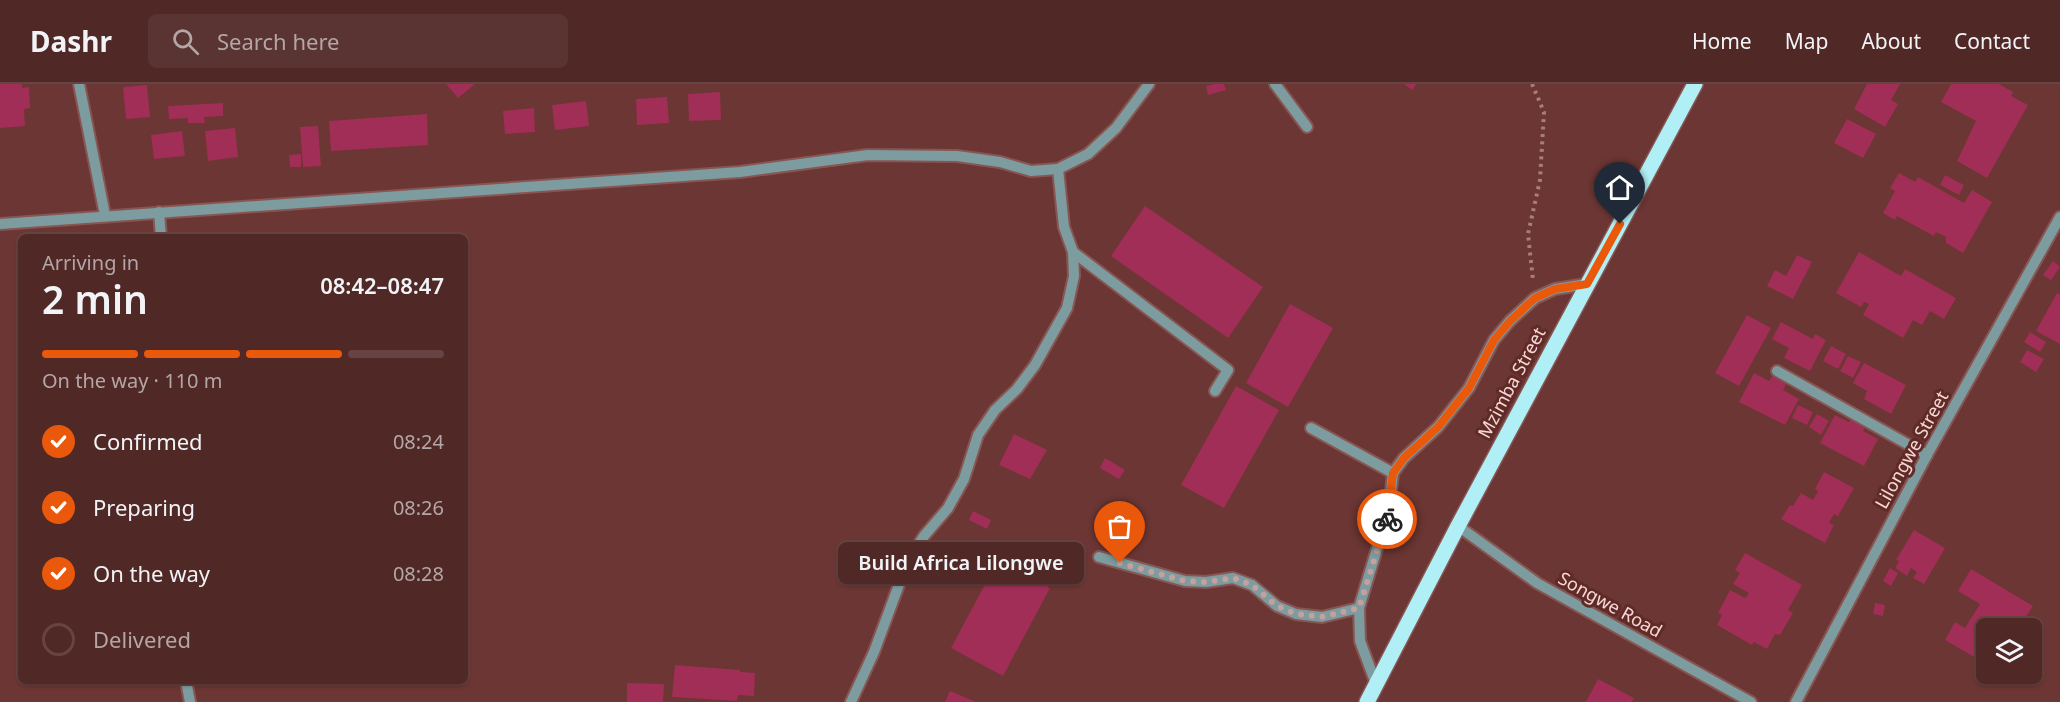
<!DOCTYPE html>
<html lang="en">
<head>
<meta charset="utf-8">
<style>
	:root { --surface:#502826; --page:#5a3432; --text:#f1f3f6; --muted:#b4a6a7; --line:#674443; --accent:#ea580c }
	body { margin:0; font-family:"Noto Sans",sans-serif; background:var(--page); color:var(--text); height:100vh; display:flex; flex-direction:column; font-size:22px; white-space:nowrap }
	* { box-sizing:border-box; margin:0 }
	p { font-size:20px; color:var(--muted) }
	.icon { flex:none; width:33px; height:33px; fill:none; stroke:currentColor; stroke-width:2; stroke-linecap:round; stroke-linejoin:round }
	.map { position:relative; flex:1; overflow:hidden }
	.drawer { position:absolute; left:18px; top:150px; width:450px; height:450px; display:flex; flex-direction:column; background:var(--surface); border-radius:9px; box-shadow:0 2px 4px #0004,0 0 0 2px var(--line) }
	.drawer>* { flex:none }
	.buttons { position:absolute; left:1976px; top:534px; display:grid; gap:12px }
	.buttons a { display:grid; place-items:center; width:66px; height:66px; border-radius:9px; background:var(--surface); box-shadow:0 2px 4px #0004,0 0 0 2px var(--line); font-size:30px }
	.pin { position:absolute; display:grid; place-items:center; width:51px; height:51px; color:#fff; margin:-62px -26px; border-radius:50% 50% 50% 0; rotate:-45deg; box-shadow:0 0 6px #0007 }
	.pin .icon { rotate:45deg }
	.courier { position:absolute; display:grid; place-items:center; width:60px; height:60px; margin:-30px; border:4px solid #ea580c; border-radius:50%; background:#fff; color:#222; box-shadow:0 2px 8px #0007 }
	.bubble { position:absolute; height:42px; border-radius:9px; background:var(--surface); box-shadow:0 2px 4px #0004,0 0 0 2px var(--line); font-size:20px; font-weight:600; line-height:42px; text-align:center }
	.summary em { font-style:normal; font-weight:600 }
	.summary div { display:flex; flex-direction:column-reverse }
	.summary { display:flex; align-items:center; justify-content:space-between; height:102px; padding:0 24px }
	h1 { font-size:39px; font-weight:600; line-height:45px }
	.bar { display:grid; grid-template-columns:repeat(4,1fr); gap:9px 6px; align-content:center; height:72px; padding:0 24px }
	.bar i { height:8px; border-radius:4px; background:var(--line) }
	.bar .current { background:var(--accent) }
	.bar p { grid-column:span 4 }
	ol { padding:0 24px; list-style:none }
	li { display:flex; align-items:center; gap:18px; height:66px }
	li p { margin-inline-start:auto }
	li .icon { padding:6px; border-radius:50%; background:var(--accent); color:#fff; stroke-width:4 }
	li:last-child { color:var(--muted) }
	li i { width:33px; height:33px; border:3px solid var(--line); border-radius:50% }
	header { display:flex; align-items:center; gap:36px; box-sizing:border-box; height:84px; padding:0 30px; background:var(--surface); border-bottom:2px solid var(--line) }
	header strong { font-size:28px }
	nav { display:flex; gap:33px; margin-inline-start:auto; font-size:21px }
	.search { width:420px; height:54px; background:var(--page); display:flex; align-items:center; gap:15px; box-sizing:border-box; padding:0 21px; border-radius:9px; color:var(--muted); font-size:22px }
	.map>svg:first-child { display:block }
	.building { fill:#a12e56 }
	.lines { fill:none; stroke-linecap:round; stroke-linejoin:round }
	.minor-casing { stroke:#875653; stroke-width:14 }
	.major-casing { stroke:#875653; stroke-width:18 }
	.path { stroke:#a97d7a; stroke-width:4; stroke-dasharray:3 4.5; stroke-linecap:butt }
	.minor { stroke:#7d9c9f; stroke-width:10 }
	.major { stroke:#afeff5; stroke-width:15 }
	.done { stroke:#c79f9c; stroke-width:6; stroke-dasharray:0 10.8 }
	.route { stroke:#ea580c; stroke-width:8 }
	.labels { text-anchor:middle; stroke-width:6; stroke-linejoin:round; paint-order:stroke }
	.street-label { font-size:18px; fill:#f9d7d4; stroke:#5f2b29 }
</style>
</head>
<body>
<header>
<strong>Dashr</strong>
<div class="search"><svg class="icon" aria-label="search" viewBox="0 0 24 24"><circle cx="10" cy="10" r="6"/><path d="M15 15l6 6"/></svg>Search here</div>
<nav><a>Home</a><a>Map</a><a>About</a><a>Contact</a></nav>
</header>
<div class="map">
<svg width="2060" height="618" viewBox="0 0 2060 618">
	<rect width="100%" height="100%" fill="#6b3633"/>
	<g class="building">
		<polygon points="0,0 22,0 22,4 29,3 30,24 24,25 25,42 0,44"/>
		<polygon points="446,0 475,0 458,14"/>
		<polygon points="1214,0 1224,0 1226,6 1208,11 1206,2"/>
		<polygon points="1404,0 1416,0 1412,6"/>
		<polygon points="1867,0 1900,0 1891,16 1898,20 1885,43 1854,25"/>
		<polygon points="1951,0 1999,0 2013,8 2011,12 2028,21 1987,94 1957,77 1976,37 1941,18"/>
		<polygon points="147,1 150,33 126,35 123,3"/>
		<polygon points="720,8 721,36 689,37 688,10"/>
		<polygon points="667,13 669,39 637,41 636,15"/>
		<polygon points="586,17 589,42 555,46 552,21"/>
		<polygon points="223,19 223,32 204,33 205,39 188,39 188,34 169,35 168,22"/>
		<polygon points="534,24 535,48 505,50 503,27"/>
		<polygon points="427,30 428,61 331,67 329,37"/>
		<polygon points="1847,35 1876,50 1863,74 1834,59"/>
		<polygon points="318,42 321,82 303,83 300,43"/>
		<polygon points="235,44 238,73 208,77 205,47"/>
		<polygon points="182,47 185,72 154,75 151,51"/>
		<polygon points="301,70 301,83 290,83 289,71"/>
		<polygon points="1899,89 1915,98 1918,93 1964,119 1972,106 1992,118 1963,169 1946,159 1946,153 1936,148 1934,152 1897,132 1895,136 1883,129 1895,107 1890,104"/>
		<polygon points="1945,91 1964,101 1959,111 1940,101"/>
		<polygon points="1145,122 1263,203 1228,254 1111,172"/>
		<polygon points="1859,168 1901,192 1905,185 1956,214 1944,235 1930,227 1922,241 1913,236 1903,254 1863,231 1869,220 1864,218 1861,223 1836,209"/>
		<polygon points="1797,171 1812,178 1793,215 1767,202 1775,186 1786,192"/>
		<polygon points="2053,177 2060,183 2051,196 2043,191"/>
		<polygon points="2057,209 2060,211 2060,260 2036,247"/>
		<polygon points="1290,220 1333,244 1288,323 1246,299"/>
		<polygon points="1747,231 1771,244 1739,302 1715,289"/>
		<polygon points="1781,238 1813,255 1815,250 1826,256 1810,287 1784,274 1789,264 1772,255"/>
		<polygon points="2030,248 2046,258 2040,268 2024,258"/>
		<polygon points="1831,262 1846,270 1838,285 1823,277"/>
		<polygon points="2027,266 2044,275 2036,288 2020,278"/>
		<polygon points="1848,272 1861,278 1853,294 1840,287"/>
		<polygon points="1864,279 1906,301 1891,330 1864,315 1867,307 1853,299"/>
		<polygon points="1754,289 1769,297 1772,292 1786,300 1783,306 1799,315 1785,341 1739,318"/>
		<polygon points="1236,302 1279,326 1224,424 1181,401"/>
		<polygon points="1798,321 1813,328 1807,341 1792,334"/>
		<polygon points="1817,330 1829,337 1821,351 1809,343"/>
		<polygon points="1835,331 1849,338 1851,334 1866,341 1863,347 1878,355 1864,382 1820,359"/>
		<polygon points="1014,350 1047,366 1030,395 999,381"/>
		<polygon points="1105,374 1125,386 1119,395 1100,384"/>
		<polygon points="1824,388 1854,404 1838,432 1834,430 1829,439 1834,441 1825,459 1781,435 1790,421 1793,422 1801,409 1813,416 1818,407 1815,405"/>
		<polygon points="973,427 991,436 987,445 969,436"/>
		<polygon points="1914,446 1945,464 1924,500 1913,494 1917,488 1911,484 1907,492 1895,484 1899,477 1896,476"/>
		<polygon points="1745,469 1802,501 1788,526 1793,529 1780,551 1775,550 1767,565 1754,558 1752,561 1717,541 1722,531 1718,529 1730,506 1745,514 1749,509 1733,500 1740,489 1735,486"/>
		<polygon points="998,476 1050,504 1003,592 951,564"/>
		<polygon points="1890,484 1898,489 1891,502 1883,497"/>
		<polygon points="1971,485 2033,522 2025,534 2036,540 2031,549 2031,544 1986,544 1986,580 1945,556 1955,538 1965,544 1980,520 1958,507"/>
		<polygon points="1875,519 1885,521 1883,532 1873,530"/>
		<polygon points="675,581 740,586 740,588 755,589 754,612 738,611 737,617 672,613"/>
		<polygon points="1598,595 1634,614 1632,618 1586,618"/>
		<polygon points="627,599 664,600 663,618 627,618"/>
		<polygon points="950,607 976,618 945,618"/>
	</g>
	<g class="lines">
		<defs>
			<g id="minor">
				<polyline points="79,0 105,131"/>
				<polyline points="1275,0 1307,43"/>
				<polyline points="159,128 161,153"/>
				<polyline points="0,140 740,88 868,71 957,72 1000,78 1031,87 1058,85 1088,70 1116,44 1149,0"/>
				<polyline points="1073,168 1228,286 1215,307"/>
				<polyline points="1777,287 1927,371"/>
				<polyline points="1311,344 1393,389"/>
				<polyline points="1458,442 1537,499 1751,618"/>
				<polyline points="1099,473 1185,497 1206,498 1233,494 1252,501 1277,522 1296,530 1322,533 1359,524"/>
				<polyline points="186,597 190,618"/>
				<polyline points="1376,600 1360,557 1359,524 1389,425 1393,389 1404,374 1438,343 1469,304 1494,256 1510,237 1535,214 1555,205 1587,200"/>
				<polyline points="851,618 874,568 907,479 924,452 948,424 964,395 978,351 995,326 1017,305 1035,281 1067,224 1074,192 1073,168 1064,143 1058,85"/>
				<polyline points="1796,618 1927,371 2060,133"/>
			</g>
			<polyline id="major" points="1367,618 1458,442 1695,0"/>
		</defs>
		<use href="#minor" class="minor-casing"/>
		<use href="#major" class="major-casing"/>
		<polyline class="path" points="1532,0 1544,28 1540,96 1528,150 1533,196"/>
		<use href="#minor" class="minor"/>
		<use href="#major" class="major"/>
	</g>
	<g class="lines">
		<polyline class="done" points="1120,479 1185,497 1206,498 1233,494 1252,501 1277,522 1296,530 1322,533 1359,524 1387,435"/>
		<polyline class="route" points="1387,435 1393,389 1404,374 1438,343 1469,304 1494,256 1510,237 1535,214 1555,205 1587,200 1620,140"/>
	</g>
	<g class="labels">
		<g class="street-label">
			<text transform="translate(1512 299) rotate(-62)" y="6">Mzimba Street</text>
			<text transform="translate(1912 366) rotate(-61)" y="6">Lilongwe Street</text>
			<text transform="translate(1610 521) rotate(29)" y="6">Songwe Road</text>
		</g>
	</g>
</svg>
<div class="buttons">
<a><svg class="icon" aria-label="layers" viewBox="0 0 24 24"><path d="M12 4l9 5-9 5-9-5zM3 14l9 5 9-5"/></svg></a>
</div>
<div class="pin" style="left:1120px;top:479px;background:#ea580c"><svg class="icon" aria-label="bag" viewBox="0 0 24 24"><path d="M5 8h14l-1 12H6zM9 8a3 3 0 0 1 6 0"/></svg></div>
<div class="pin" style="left:1620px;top:140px;background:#1f2937"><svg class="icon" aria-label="home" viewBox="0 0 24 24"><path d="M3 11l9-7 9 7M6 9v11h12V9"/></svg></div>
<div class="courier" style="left:1387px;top:435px"><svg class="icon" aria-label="bike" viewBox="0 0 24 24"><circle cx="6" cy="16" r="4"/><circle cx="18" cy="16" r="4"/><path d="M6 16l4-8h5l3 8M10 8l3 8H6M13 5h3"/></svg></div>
<div class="bubble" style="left:838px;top:458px;width:246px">Build Africa Lilongwe</div>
<section class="drawer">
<div class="summary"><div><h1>2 min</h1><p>Arriving in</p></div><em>08:42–08:47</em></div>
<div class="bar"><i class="current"></i><i class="current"></i><i class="current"></i><i></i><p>On the way · 110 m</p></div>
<ol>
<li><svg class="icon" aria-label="check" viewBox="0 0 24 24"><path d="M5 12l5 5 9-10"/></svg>Confirmed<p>08:24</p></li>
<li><svg class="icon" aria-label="check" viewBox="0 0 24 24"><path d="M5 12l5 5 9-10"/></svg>Preparing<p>08:26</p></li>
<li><svg class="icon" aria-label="check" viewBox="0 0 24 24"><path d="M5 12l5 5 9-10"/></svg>On the way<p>08:28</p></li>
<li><i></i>Delivered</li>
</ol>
</section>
</div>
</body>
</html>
